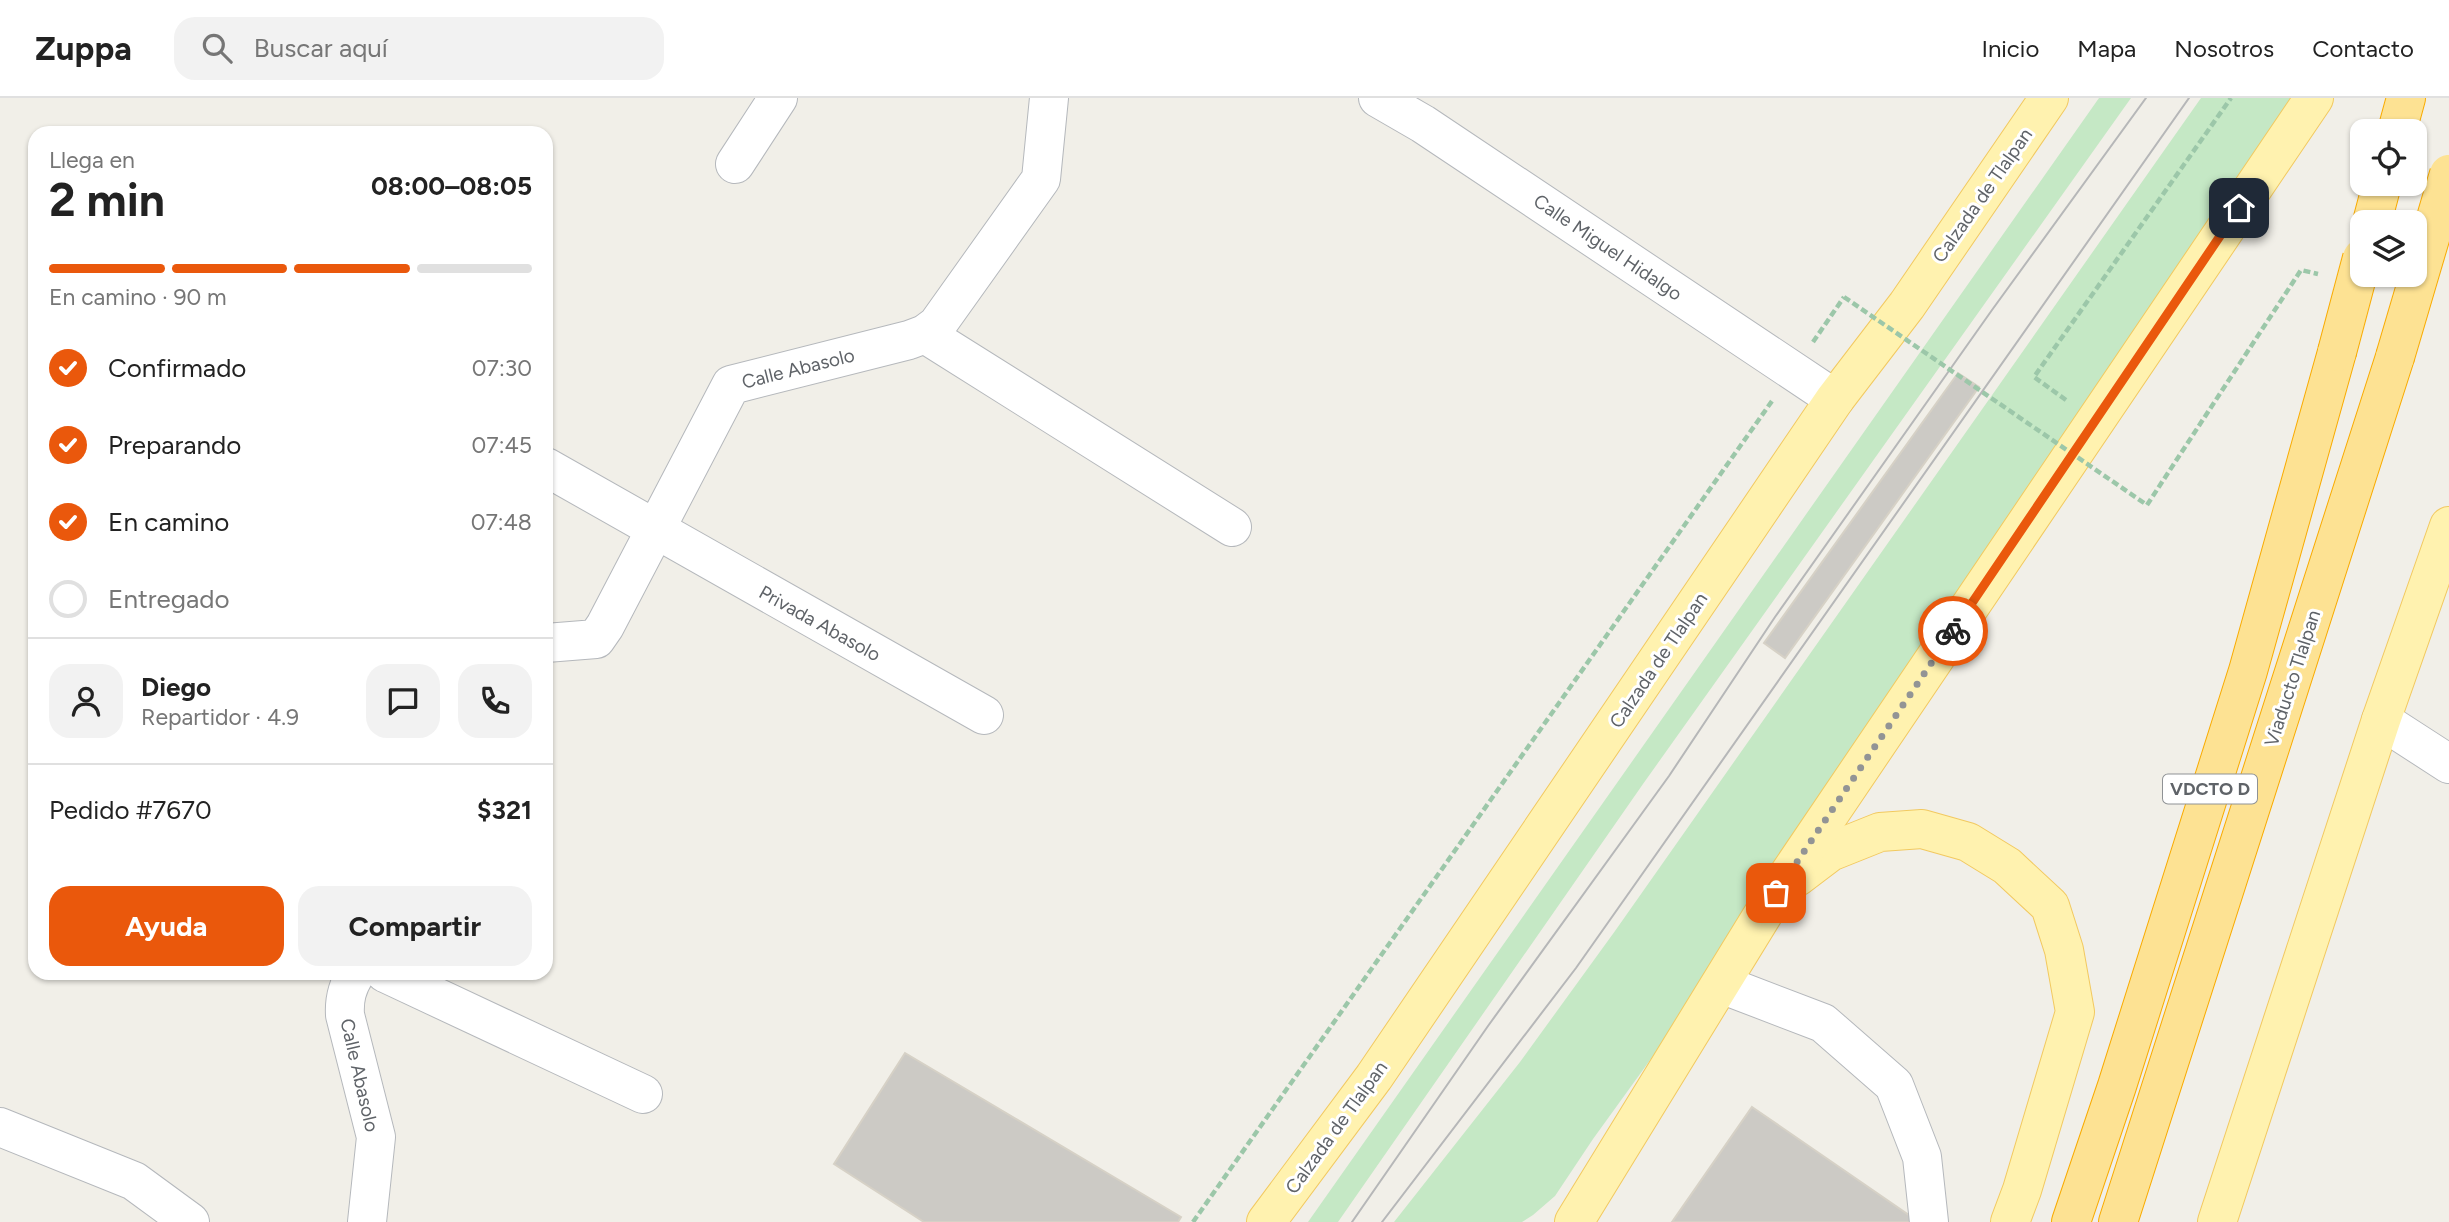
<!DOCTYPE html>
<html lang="es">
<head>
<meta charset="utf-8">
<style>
	:root { --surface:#fff; --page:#f2f2f2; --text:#222; --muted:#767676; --line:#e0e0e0; --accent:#ea580c }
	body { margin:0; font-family:Figtree,sans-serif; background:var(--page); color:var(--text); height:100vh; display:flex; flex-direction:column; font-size:26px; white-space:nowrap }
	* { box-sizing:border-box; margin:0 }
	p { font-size:23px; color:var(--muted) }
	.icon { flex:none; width:38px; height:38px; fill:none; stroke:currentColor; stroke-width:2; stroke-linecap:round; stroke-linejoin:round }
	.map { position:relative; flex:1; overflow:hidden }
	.sheet { position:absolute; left:28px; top:28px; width:525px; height:854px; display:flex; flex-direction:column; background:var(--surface); border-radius:21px; box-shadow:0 2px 5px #0004 }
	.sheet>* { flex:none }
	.buttons { position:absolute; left:2350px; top:21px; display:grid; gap:14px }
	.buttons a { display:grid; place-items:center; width:77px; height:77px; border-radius:14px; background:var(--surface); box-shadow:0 2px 5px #0004; font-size:35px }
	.pin { position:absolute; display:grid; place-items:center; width:60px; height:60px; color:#fff; margin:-30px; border-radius:14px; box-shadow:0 4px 10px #0006 }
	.courier { position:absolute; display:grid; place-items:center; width:70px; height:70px; margin:-35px; border:5px solid #ea580c; border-radius:50%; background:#fff; color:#222; box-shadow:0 2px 9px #0007 }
	.headline em { font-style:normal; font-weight:700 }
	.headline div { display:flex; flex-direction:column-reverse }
	.headline { display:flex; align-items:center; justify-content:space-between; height:119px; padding:0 21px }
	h1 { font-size:46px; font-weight:700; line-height:52px }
	.bar { display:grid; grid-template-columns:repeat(4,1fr); gap:10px 7px; align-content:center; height:84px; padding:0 21px }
	.bar i { height:9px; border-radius:5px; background:var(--line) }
	.bar .active { background:var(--accent) }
	.bar p { grid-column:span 4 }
	.line { display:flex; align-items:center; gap:18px; padding:0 21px; border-top:2px solid var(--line) }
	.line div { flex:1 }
	.round { display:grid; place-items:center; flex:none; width:74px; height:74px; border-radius:21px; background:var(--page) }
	ol { padding:0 21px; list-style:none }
	li { display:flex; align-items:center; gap:21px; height:77px }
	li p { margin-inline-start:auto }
	li .icon { padding:7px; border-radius:50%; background:var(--accent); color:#fff; stroke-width:4 }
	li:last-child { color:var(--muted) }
	li i { width:38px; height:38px; border:4px solid var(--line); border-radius:50% }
	.primary-button { display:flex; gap:14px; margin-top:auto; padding:14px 21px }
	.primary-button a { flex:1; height:80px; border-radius:21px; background:var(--accent); color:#fff; font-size:28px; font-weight:700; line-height:80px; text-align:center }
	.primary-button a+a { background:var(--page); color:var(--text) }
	header { display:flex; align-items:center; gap:42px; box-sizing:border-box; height:98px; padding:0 35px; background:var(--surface); border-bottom:2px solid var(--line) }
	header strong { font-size:33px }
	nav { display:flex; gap:38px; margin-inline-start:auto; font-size:24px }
	.search { width:490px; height:63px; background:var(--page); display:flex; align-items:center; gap:18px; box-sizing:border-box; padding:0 24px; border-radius:21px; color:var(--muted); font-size:26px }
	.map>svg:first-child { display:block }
	.green { fill:#c5e8c5 }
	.building { fill:#cccac5; stroke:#d6d1c6; stroke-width:2 }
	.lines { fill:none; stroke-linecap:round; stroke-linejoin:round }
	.minor-casing { stroke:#b5b8bc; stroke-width:40 }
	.major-casing { stroke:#f2c960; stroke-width:40 }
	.highway-casing { stroke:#f9ab00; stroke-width:40 }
	.path { stroke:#9cc7a9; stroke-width:4.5; stroke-dasharray:7 3.5; stroke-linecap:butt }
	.minor { stroke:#fff; stroke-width:38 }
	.major { stroke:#fff2af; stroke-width:38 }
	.highway { stroke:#fde293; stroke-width:38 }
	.tram { stroke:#b6b7b8; stroke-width:2 }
	.highway-bridge-casing { stroke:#f9ab00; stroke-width:40; stroke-linecap:butt }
	.path-bridge { stroke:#9cc7a9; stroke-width:4.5; stroke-dasharray:7 3.5; stroke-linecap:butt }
	.highway-bridge { stroke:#fde293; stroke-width:38 }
	.done { stroke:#929495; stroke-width:7; stroke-dasharray:0 12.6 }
	.route { stroke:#ea580c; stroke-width:9 }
	.labels { text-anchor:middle; stroke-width:6; stroke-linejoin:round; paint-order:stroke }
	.shield { fill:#fff; stroke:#8f9295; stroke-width:2 }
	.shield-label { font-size:18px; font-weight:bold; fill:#5f6368 }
	.street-label { font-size:19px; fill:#5f6368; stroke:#fff }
</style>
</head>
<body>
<header>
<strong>Zuppa</strong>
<div class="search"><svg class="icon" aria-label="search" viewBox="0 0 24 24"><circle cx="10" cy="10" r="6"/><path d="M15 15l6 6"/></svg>Buscar aquí</div>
<nav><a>Inicio</a><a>Mapa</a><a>Nosotros</a><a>Contacto</a></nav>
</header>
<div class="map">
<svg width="2449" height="1124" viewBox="0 0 2449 1124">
	<rect width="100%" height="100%" fill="#f1efe8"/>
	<g class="green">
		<polygon points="2099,0 2131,0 1643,686 1338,1124 1308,1124"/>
		<polygon points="2201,0 2293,0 1666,940 1593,1041 1555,1098 1533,1117 1522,1124 1394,1124 1520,964 1615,833"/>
	</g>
	<g class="building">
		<polygon points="1958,275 1979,289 1785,560 1764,545"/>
		<polygon points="905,955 1181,1119 1178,1124 924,1124 834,1066"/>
		<polygon points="1752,1009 1919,1124 1672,1124"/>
	</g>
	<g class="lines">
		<defs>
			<g id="minor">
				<polyline points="1378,0 1423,26 1835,301"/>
				<polyline points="735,66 778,0"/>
				<polyline points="925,236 1232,429"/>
				<polyline points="546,369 984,617"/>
				<polyline points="546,545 596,541 605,528 731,287 909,242 925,236 937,227 1041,81 1049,0"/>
				<polyline points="2381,622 2449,666"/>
				<path d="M356 875C347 889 344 901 345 917L376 1039 367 1124"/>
				<polyline points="385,875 643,996"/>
				<polyline points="1721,886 1823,925 1894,987 1922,1059 1929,1124"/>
				<polyline points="0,1029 134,1083 190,1124"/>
			</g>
			<g id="major">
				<polyline points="1797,779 1830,754 1880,734 1922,731 1968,744 2007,768 2050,808 2064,852 2075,914 2022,1092 2010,1124"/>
				<polyline points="1266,1124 1374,979 1835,301 1907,207 2049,0"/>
				<polyline points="1574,1124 1776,795 2314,0"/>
				<polyline points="2217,1124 2381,622 2449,428"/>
			</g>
			<g id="highway">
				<polyline points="2397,33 2406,0"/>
				<polyline points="2372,124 2382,86"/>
				<polyline points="2071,1124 2117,988 2248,573 2337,254"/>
				<polyline points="2118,1124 2395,259"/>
			</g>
		</defs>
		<use href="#minor" class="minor-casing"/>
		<use href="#major" class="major-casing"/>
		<use href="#highway" class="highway-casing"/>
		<g class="path">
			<polyline points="1813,244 1844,199"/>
			<polyline points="2066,302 2034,279 2231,0"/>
			<polyline points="2147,407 2301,172 2318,176"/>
			<polyline points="1193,1124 1772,303"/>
		</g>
		<use href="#minor" class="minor"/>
		<use href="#major" class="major"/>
		<use href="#highway" class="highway"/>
		<g class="tram">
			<polyline points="1352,1124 1488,928 1669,678 1775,519 1992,212 2146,0"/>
			<polyline points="1382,1124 1576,870 2189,0"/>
		</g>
		<defs>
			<g id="highway-bridge">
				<polyline points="2337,254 2362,160"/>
				<polyline points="2395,259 2449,76"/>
			</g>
		</defs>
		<use href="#highway-bridge" class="highway-bridge-casing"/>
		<polyline class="path-bridge" points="1844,199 2147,407"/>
		<use href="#highway-bridge" class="highway-bridge"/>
	</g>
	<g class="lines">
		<polyline class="done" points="1776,795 1953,533"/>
		<polyline class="route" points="1953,533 2239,110"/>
	</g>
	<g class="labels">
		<rect class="shield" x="2163" y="676.5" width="94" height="29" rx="5"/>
		<g class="shield-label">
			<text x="2210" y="697">VDCTO D</text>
		</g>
		<g class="street-label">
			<text transform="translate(1982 97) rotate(-55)" y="7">Calzada de Tlalpan</text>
			<text transform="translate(1608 149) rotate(34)" y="7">Calle Miguel Hidalgo</text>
			<text transform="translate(798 270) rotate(-14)" y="7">Calle Abasolo</text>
			<text transform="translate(820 525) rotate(29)" y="7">Privada Abasolo</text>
			<text transform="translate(1658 562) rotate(-56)" y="7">Calzada de Tlalpan</text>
			<text transform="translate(2292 580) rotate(-72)" y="7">Viaducto Tlalpan</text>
			<text transform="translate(360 977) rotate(77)" y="7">Calle Abasolo</text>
			<text transform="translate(1336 1029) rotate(-54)" y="7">Calzada de Tlalpan</text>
		</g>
	</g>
</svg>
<div class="buttons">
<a><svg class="icon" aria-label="locate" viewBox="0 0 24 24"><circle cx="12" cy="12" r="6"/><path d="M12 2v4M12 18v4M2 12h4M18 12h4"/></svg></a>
<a><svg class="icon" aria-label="layers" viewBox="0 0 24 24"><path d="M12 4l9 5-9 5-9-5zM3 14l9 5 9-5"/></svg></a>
</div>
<div class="pin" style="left:1776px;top:795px;background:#ea580c"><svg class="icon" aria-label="bag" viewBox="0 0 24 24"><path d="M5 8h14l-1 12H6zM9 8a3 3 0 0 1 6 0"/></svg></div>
<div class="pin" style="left:2239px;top:110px;background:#1f2937"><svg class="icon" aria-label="home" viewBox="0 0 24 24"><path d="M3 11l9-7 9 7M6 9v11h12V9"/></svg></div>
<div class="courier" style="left:1953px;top:533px"><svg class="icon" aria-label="bike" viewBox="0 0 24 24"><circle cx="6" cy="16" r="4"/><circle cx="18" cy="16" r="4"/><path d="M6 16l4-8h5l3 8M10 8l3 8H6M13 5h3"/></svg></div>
<section class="sheet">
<div class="headline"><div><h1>2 min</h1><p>Llega en</p></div><em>08:00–08:05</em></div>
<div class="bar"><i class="active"></i><i class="active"></i><i class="active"></i><i></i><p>En camino · 90 m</p></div>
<ol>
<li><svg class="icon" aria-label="check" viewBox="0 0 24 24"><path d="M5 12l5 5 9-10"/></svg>Confirmado<p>07:30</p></li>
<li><svg class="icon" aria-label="check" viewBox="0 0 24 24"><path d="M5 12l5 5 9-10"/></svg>Preparando<p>07:45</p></li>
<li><svg class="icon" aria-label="check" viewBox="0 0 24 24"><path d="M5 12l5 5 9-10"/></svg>En camino<p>07:48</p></li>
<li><i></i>Entregado</li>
</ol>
<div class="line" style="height:126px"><a class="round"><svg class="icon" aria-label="person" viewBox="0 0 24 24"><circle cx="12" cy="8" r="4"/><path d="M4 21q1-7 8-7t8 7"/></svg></a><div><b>Diego</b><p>Repartidor · 4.9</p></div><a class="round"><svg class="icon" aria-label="chat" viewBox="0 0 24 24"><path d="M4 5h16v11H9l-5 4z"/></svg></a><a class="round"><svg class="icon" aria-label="phone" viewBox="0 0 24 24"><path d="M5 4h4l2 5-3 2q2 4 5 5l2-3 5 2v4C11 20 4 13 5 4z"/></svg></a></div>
<div class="line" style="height:91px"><div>Pedido #7670</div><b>$321</b></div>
<div class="primary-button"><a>Ayuda</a><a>Compartir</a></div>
</section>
</div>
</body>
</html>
